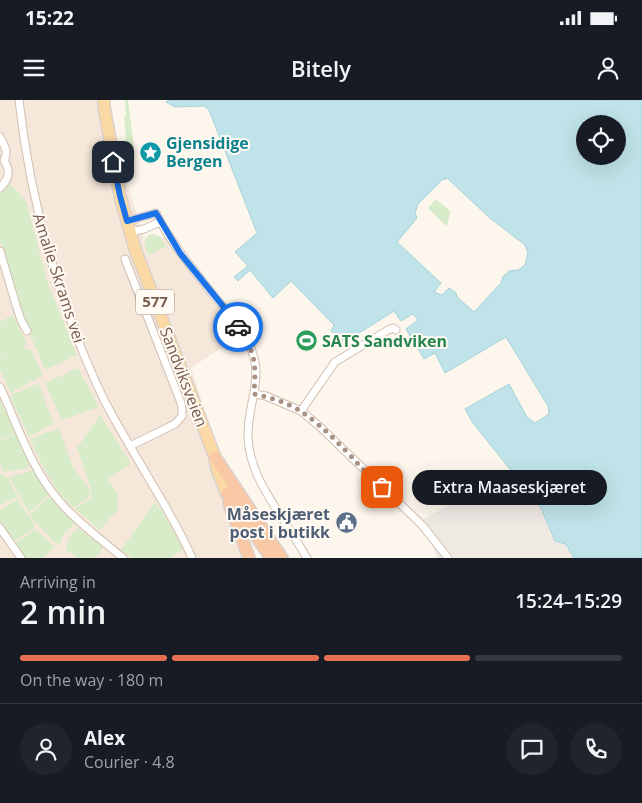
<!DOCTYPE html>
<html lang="en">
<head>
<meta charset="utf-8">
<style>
	:root { --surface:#171b24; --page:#20242c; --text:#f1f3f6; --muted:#9ea1a6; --line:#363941; --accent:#e76f51 }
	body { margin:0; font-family:"Open Sans",sans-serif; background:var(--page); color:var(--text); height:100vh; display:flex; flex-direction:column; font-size:19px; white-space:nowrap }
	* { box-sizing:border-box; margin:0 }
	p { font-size:16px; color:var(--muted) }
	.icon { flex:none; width:28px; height:28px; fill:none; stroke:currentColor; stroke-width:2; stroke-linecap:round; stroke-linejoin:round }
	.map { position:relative; height:458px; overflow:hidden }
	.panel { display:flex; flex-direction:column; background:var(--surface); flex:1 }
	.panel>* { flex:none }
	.controls { position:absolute; left:576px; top:15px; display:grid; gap:10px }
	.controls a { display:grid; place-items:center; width:50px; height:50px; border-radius:50%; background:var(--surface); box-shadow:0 5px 20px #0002; font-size:25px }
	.pin { position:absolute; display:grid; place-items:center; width:42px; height:42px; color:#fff; margin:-21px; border-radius:10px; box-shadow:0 2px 8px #0006 }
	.courier { position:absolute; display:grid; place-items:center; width:50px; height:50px; margin:-25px; border:4px solid #1a73e8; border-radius:50%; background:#fff; color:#222; box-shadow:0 1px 6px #0007 }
	.bubble { position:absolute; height:35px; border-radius:18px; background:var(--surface); box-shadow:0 5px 20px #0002; font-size:16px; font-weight:600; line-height:35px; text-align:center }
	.headline em { font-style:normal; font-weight:600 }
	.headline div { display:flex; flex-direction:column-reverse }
	.headline { display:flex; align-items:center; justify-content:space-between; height:85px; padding:0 20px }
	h1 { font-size:32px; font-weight:600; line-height:38px }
	.bar { display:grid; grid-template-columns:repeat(4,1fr); gap:8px 5px; align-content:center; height:60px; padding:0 20px }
	.bar i { height:6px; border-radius:4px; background:var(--line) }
	.bar .active { background:var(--accent) }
	.bar p { grid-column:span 4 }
	.line { display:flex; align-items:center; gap:12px; padding:0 20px; border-top:1px solid var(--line) }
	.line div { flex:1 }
	.round { display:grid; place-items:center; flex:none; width:52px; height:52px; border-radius:26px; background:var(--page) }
	.status { display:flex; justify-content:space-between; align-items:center; height:35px; padding:0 25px; background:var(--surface); direction:ltr }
	.status svg { height:14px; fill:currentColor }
	header { display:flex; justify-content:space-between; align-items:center; height:65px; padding:0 20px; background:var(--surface); font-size:22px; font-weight:600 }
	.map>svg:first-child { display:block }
	.residential { fill:#f5e8da }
	.industrial { fill:#efe9e4 }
	.green { fill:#d8ecc9 }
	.water { fill:#bfe3e8; stroke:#a5d3da; fill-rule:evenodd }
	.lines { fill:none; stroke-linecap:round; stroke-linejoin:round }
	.minor-casing { stroke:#d1beb0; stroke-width:9 }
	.primary-casing { stroke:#dad1cd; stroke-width:14 }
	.trunk-casing { stroke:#dad1cd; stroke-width:14 }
	.minor { stroke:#fff; stroke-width:7 }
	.primary { stroke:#fbd9a5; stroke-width:11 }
	.trunk { stroke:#f9c8a4; stroke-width:11 }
	.done { stroke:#a89285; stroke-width:5; stroke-dasharray:0 9 }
	.route { stroke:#1a73e8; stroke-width:6 }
	.labels { text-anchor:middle; stroke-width:4; stroke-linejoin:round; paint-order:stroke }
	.shield { fill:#fffaf3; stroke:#a28b7f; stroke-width:1 }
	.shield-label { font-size:15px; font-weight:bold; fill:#7a5c4d }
	.culture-label { font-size:16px; font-weight:bold; fill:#0d838f; stroke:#fffaf3; text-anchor:start }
	.street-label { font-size:16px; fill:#7a5c4d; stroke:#fffaf3 }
	.leisure-label { font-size:16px; font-weight:bold; fill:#27864d; stroke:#fffaf3; text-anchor:start }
	.service-label { font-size:16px; font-weight:bold; fill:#4e5e75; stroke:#fffaf3; text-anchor:end }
</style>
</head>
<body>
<div class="status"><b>15:22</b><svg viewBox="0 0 49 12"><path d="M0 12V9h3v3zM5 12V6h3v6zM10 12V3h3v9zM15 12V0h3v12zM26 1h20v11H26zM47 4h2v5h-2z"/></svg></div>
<header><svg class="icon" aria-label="menu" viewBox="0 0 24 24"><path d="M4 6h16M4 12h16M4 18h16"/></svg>Bitely<svg class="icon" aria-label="person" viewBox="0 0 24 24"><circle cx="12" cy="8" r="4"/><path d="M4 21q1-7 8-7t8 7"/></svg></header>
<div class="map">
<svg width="642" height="458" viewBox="0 0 642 458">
	<rect width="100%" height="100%" fill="#fdf6ec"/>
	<polygon class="residential" points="0,0 98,0 98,5 108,17 144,140 165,138 239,236 191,268 252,458 0,458"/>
	<polygon class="industrial" points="509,369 541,408 555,441 566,444 574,458 437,458 431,442 416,424"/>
	<g class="green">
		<polygon points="123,0 128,0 135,55 134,62 131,67 127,62 126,58 127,48 124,17 126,16 125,0"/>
		<polygon points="8,82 26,101 48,184 77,255 45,270 16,201 0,140 0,90"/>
		<polygon points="436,99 450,111 448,123 446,126 428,108"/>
		<path d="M153 134 160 136 166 147 148 155C145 145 141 137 153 134Z"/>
		<polygon points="13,215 27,244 22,247 31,250 43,275 11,293 0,271 0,259 12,251 0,257 0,222"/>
		<polygon points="78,268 99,307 62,320 45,283"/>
		<polygon points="39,283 53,324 29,337 10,296"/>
		<polygon points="0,300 16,333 0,339"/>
		<polygon points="100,315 131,364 108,378 118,395 118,409 100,430 75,409 91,398 91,389 77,348"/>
		<polygon points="59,328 72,365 90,390 88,398 73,408 60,394 45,371 30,339"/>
		<polygon points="17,334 25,350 32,367 4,372 0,364 0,340"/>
		<polygon points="34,370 49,395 29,412 9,377"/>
		<polygon points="2,374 8,378 18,397 0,405 0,375"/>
		<polygon points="50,397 75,424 63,435 59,446 29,415"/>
		<polygon points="18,399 35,427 13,442 0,420 0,410"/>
		<polygon points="154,403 161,409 183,449 170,458 132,458 121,450"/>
		<polygon points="78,428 104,447 95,458 78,458 66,450 69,438"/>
		<polygon points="35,429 55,447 43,458 25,458 15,444"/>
	</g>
	<path class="water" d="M168 0H642V458H574L566 444 555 441 541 408 473 323 465 309 509 284 527 317 535 323 549 314 548 306 506 237 445 273 435 253 424 259 406 229 418 220 413 214 401 221 394 211 345 242 331 231 334 225 291 181 273 198 250 170 238 181 234 177 248 166 235 152 257 133 209 10 204 6 175 7 166 2ZM585 24H618V56H585ZM447 78 491 119 525 145 528 153 525 165 518 170 509 171 503 177 501 183 474 212 457 197 456 193 449 188 442 195 434 192 441 183 397 142 417 118 415 113 418 104 443 79 445 80Z"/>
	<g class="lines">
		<defs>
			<g id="minor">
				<path d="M19 0C28 82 46 155 75 232 84 256 94 279 105 302 124 337 144 370 164 404 174 422 184 439 192 458"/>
				<path d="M0 37C4 45 9 52 4 60 11 72 9 79 0 88"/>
				<path d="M127 121 156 113C171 144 194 170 215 197 229 214 246 232 253 254 262 281 247 309 248 336 249 372 271 400 289 429 295 438 301 448 307 458"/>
				<polyline points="130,132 144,129 160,122"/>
				<polyline points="0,151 16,205 21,220 27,231"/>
				<polyline points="125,159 181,303 182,309 182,316 175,324 130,346"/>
				<path d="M0 287C18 326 31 369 60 402 79 424 102 440 123 458"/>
				<polyline points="254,294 266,296 301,311 319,326 422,425 448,458"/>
				<polyline points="301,311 335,262 388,230 393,228 396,230"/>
				<polyline points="0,428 21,458"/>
			</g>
			<polyline id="primary" points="104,0 104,6 120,96 135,149 215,357 217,369 227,394"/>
			<g id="trunk">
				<polyline points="215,357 282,458"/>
				<polyline points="227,394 271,458"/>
				<polyline points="229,403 249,458"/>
			</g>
		</defs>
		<use href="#minor" class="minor-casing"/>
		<use href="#primary" class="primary-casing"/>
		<use href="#trunk" class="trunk-casing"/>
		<use href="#minor" class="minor"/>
		<use href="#primary" class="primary"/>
		<use href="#trunk" class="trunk"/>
	</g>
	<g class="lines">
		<path class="done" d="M238 227C256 254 256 262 254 294 270 297 288 303 302 312 321 325 343 347 359 365 366 373 375 379 382 387"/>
		<polyline class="route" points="113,62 120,96 127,121 156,113 180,153 231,216 238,227"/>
	</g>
	<defs>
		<symbol id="sight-disc" viewBox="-11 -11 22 22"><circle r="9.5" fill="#0f9aa8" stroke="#fffaf3"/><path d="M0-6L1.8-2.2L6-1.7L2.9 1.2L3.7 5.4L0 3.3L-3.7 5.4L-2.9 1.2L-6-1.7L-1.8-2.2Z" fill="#fff"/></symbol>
		<symbol id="stadium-disc" viewBox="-11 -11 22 22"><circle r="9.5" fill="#2e9e5b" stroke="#fffaf3"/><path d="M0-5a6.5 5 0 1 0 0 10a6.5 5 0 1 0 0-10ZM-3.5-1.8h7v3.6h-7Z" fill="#fff"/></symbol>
		<symbol id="civic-disc" viewBox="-11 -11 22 22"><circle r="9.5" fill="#5c6f8a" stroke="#fffaf3"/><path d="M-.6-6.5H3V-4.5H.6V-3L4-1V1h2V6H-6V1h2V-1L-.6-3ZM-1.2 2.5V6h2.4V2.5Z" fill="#fff"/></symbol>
	</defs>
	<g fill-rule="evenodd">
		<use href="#sight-disc" x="138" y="40" width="25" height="25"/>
		<use href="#stadium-disc" x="294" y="228" width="25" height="25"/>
		<use href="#civic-disc" x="334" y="410" width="25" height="25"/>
	</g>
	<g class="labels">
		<rect class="shield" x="136" y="189.5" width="38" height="25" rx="4"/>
		<g class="shield-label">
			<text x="155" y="207">577</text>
		</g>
		<g class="culture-label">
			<text x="166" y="49">Gjensidige<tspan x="166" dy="18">Bergen</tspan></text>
		</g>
		<g class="street-label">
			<text transform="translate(59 178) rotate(72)" y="6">Amalie Skrams vei</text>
			<text transform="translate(184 277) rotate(69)" y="6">Sandviksveien</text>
		</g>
		<g class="leisure-label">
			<text x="322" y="247">SATS Sandviken</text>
		</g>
		<g class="service-label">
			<text x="330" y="420">Måseskjæret<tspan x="330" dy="18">post i butikk</tspan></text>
		</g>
	</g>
</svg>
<div class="controls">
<a><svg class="icon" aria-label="locate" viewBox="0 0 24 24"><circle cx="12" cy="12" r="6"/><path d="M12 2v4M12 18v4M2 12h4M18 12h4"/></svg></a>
</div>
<div class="pin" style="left:382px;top:387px;background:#ea580c"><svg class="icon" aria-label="bag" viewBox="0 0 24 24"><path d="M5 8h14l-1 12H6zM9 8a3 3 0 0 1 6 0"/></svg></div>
<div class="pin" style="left:113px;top:62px;background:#1f2937"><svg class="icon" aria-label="home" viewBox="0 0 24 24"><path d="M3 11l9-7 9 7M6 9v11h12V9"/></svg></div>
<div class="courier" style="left:238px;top:227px"><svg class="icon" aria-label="car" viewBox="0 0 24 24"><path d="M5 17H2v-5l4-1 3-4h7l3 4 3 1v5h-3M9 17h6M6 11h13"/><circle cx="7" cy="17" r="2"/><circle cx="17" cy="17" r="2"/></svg></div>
<div class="bubble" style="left:412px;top:370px;width:195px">Extra Maaseskjæret</div>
</div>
<section class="panel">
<div class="headline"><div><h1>2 min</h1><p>Arriving in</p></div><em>15:24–15:29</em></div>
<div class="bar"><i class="active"></i><i class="active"></i><i class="active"></i><i></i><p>On the way · 180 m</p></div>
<div class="line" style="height:90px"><a class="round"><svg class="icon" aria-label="person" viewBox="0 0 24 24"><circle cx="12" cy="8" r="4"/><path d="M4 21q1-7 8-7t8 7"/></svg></a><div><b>Alex</b><p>Courier · 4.8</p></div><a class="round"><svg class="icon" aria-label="chat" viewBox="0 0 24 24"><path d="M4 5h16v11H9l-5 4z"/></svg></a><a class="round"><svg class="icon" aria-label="phone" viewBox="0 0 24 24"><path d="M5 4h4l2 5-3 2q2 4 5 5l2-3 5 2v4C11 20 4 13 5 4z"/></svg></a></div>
</section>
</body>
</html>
